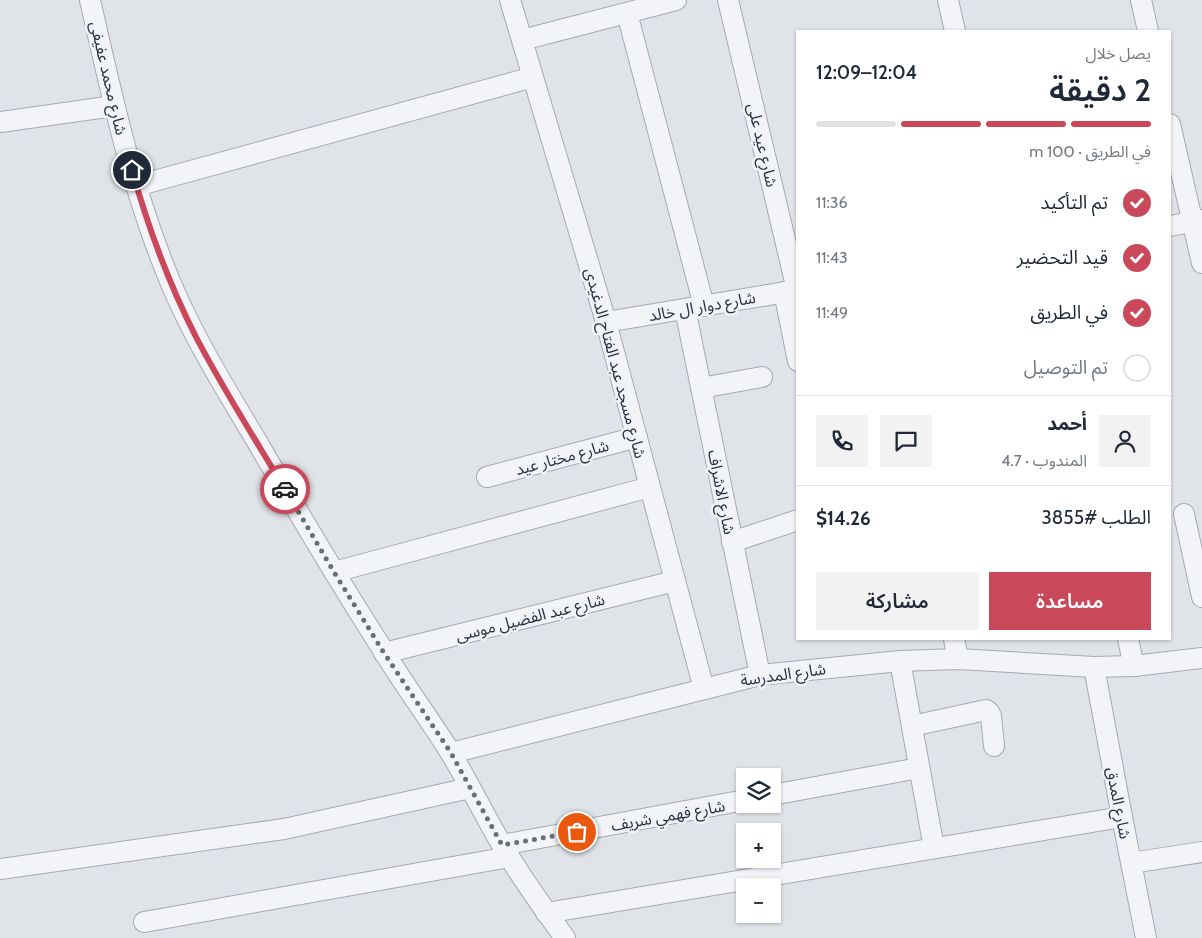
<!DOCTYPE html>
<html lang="ar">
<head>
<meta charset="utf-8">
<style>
	:root { --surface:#fff; --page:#f2f2f3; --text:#1f2937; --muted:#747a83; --line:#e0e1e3; --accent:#c9495a }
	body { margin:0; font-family:Cabin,"Noto Sans Arabic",sans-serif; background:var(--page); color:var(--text); direction:rtl; height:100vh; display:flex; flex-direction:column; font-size:19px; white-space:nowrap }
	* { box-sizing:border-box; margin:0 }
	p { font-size:16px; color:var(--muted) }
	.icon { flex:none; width:28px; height:28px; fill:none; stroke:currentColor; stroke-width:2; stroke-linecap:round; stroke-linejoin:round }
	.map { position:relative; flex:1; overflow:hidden; direction:ltr }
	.details { position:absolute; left:796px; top:30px; width:375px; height:610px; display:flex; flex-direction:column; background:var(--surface); border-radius:0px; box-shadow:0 1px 4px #0004; direction:rtl }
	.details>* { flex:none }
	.fabs { position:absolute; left:736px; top:768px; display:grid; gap:10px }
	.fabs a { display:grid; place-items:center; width:45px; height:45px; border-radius:0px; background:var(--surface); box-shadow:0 1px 4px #0004; font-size:25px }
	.pin { position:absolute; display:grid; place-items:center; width:42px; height:42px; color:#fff; margin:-21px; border:2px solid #fff; border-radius:50%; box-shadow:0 1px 5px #0007 }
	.courier { position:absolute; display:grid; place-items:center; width:50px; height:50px; margin:-25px; border:4px solid #c9495a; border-radius:50%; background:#fff; color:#222; box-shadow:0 1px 6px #0007 }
	.overview em { font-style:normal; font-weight:600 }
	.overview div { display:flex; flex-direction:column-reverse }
	.overview { display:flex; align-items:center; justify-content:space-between; height:85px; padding:0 20px }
	h1 { font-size:32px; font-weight:600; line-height:38px }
	.bar { display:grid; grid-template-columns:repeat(4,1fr); gap:8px 5px; align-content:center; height:60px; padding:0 20px }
	.bar i { height:6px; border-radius:4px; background:var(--line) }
	.bar .active { background:var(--accent) }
	.bar p { grid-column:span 4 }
	.line { display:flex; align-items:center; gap:12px; padding:0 20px; border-top:1px solid var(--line) }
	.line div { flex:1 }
	.round { display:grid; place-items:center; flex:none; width:52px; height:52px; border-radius:0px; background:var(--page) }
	ol { padding:0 20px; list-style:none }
	li { display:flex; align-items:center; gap:15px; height:55px }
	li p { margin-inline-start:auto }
	li .icon { padding:5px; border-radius:50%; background:var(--accent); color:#fff; stroke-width:4 }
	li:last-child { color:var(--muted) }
	li i { width:28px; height:28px; border:2px solid var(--line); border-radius:50% }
	.cta { display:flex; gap:10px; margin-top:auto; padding:10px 20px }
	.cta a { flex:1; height:58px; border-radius:0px; background:var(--accent); color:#fff; font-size:20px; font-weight:600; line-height:58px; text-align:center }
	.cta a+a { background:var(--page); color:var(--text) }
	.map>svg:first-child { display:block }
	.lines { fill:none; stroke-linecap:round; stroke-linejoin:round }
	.street-casing { stroke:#a5aab2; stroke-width:22 }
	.street { stroke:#f2f4f7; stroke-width:20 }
	.done { stroke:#696f7a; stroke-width:5; stroke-dasharray:0 9 }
	.route { stroke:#c9495a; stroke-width:6 }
	.labels { text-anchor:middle; stroke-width:5; stroke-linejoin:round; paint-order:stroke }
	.street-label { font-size:16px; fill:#29313f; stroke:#eff2f6 }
</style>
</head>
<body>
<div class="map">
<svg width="1202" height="938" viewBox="0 0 1202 938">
	<rect width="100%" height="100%" fill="#e0e3e8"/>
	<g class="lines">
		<defs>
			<g id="street">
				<path d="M90 0C112 97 133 194 172 286 196 342 228 393 259 445 299 514 340 583 383 650 404 685 429 718 450 752 469 783 484 815 502 845 521 877 543 908 565 938"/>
				<polyline points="510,0 606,322 704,689"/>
				<polyline points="728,0 797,290"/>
				<polyline points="948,0 955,31"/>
				<polyline points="1141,0 1148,31"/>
				<polyline points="627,13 704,306"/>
				<polyline points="522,40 676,0"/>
				<polyline points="0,122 114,106"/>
				<polyline points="1170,124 1202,263"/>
				<polyline points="136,186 533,77"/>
				<polyline points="1170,226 1202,220"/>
				<polyline points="784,292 798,361"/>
				<polyline points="685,309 760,675"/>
				<polyline points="606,322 798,290"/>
				<polyline points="701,388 762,377"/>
				<polyline points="487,477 637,437"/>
				<polyline points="1184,514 1202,597"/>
				<polyline points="732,542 798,520"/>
				<polyline points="334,572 650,487"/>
				<polyline points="954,639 958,659"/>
				<polyline points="1128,639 1134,666"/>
				<polyline points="384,653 675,581"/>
				<polyline points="900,661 934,848"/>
				<polyline points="1094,667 1122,817 1146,938"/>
				<polyline points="912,726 986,710 989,712 991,716 994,746"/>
				<polyline points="451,753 760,675 900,661 958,659 1094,667 1134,666 1202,658"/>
				<polyline points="772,795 919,768"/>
				<polyline points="502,845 745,800"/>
				<polyline points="1131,863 1202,852"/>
				<polyline points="0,869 284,829 470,788"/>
				<polyline points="546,913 1122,817"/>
				<polyline points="144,922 509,857"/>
			</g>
		</defs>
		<use href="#street" class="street-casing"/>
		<use href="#street" class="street"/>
	</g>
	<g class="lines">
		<polyline class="done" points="285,489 334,572 384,653 451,753 502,845 577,832"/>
		<path class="route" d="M132 170C148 227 169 284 196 337 223 389 255 439 285 489"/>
	</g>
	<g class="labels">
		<g class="street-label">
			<text transform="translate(109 78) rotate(77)" y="6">شارع محمد عفيفى</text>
			<text transform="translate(763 145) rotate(77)" y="6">شارع عيد على</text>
			<text transform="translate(702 306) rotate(-10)" y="6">شارع دوار ال خالد</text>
			<text transform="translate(616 363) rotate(75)" y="6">شارع مسجد عبد الفتاح الدغيدى</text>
			<text transform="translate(562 457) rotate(-15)" y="6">شارع مختار عيد</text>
			<text transform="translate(722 492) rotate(79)" y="6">شارع الاشراف</text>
			<text transform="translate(530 617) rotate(-14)" y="6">شارع عبد الفضيل موسى</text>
			<text transform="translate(783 674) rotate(-8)" y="6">شارع المدرسة</text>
			<text transform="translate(1119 803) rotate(79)" y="6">شارع المدق</text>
			<text transform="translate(668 815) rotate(-10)" y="6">شارع فهمي شريف</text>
		</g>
	</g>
</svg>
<div class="fabs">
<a><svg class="icon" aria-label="layers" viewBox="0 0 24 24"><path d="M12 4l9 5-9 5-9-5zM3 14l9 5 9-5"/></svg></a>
<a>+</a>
<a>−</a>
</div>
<div class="pin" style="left:577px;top:832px;background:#ea580c"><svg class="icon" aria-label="bag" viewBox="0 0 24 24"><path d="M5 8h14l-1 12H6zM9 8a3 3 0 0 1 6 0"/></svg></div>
<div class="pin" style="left:132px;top:170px;background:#1f2937"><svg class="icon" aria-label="home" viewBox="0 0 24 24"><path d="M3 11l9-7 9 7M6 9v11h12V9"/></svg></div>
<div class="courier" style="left:285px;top:489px"><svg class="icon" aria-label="car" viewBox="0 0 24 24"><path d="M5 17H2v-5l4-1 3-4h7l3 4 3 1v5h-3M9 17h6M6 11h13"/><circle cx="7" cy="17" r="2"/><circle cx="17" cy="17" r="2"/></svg></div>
<section class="details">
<div class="overview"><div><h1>2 دقيقة</h1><p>يصل خلال</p></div><em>12:04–12:09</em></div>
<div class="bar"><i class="active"></i><i class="active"></i><i class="active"></i><i></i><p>في الطريق · 100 m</p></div>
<ol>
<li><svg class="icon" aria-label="check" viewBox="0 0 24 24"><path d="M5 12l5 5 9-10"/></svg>تم التأكيد<p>11:36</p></li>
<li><svg class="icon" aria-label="check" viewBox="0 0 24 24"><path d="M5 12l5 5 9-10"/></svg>قيد التحضير<p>11:43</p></li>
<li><svg class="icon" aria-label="check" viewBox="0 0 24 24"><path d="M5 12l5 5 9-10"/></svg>في الطريق<p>11:49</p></li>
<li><i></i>تم التوصيل</li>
</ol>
<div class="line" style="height:90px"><a class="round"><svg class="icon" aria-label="person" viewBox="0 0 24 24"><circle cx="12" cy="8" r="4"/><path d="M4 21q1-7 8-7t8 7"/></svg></a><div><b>أحمد</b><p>المندوب · 4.7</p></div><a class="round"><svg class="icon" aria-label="chat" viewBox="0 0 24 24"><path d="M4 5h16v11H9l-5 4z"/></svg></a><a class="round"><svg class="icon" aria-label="phone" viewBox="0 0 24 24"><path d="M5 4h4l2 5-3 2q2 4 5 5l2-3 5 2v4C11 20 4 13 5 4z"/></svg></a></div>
<div class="line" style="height:65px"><div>الطلب #3855</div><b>$14.26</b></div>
<div class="cta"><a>مساعدة</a><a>مشاركة</a></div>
</section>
</div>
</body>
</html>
